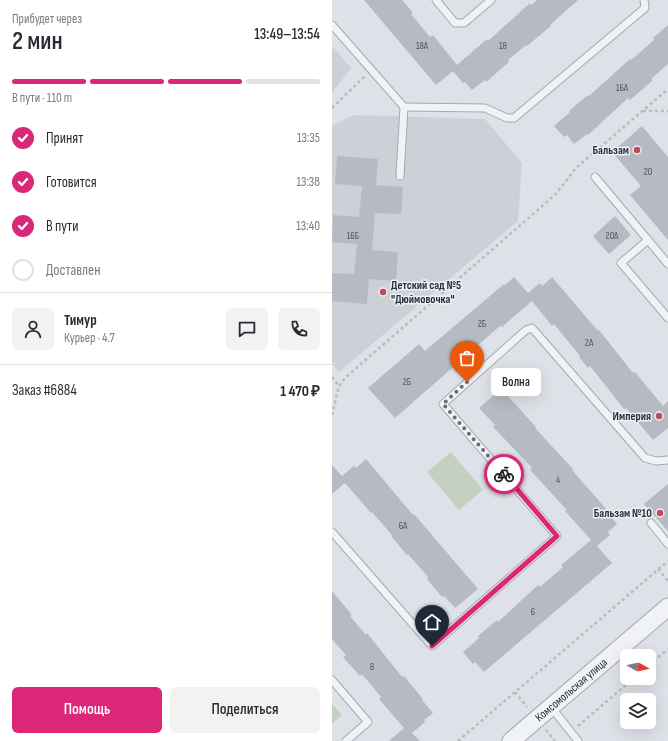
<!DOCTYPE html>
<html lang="ru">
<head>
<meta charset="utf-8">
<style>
	:root { --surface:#fff; --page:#f2f2f3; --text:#2b2b33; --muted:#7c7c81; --line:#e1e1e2; --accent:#db2777 }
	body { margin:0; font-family:"Sofia Sans Condensed",sans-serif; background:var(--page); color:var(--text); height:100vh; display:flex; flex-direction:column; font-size:15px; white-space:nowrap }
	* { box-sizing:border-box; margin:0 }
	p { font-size:13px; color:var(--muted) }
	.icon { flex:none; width:22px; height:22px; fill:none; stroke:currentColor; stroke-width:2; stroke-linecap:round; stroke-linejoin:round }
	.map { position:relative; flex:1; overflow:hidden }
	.drawer { display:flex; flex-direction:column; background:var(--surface); width:332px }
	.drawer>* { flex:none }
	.needle { width:26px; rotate:98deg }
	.controls { position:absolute; left:288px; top:649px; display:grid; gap:8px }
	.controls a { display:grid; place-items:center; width:36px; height:36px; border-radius:6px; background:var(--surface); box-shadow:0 4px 16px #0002; font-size:20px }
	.pin { position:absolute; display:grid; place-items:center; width:34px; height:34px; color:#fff; margin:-41px -17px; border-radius:50% 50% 50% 0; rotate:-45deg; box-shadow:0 0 4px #0007 }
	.pin .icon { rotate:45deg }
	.courier { position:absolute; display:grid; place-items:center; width:40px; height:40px; margin:-20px; border:3px solid #db2777; border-radius:50%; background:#fff; color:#222; box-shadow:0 1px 5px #0007 }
	.bubble { position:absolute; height:28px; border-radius:6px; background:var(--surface); box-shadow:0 4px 16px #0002; font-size:13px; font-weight:600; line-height:28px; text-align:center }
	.summary em { font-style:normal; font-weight:600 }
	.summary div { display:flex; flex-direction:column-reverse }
	.summary { display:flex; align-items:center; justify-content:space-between; height:68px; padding:0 12px }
	h1 { font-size:26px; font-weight:600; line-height:30px }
	.bar { display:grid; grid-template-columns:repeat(4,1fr); gap:6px 4px; align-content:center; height:48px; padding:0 12px }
	.bar i { height:5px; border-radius:3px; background:var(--line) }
	.bar .on { background:var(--accent) }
	.bar p { grid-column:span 4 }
	.line { display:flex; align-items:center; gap:10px; padding:0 12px; border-top:1px solid var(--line) }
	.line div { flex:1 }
	.round { display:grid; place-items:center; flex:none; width:42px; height:42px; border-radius:6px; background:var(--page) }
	ol { padding:0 12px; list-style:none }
	li { display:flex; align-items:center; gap:12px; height:44px }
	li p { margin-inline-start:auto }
	li .icon { padding:4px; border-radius:50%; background:var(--accent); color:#fff; stroke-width:4 }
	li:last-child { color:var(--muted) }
	li i { width:22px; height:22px; border:2px solid var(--line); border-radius:50% }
	.cta { display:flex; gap:8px; margin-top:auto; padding:8px 12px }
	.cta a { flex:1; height:46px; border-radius:6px; background:var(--accent); color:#fff; font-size:16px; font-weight:600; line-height:46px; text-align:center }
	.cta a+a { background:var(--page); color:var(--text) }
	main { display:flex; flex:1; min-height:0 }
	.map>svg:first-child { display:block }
	.built { fill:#ccd1d8 }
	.green { fill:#c4d0c0 }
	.building { fill:#b6bbc3 }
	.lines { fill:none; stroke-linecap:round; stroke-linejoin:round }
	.service-casing { stroke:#a4a8b1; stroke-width:9 }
	.tertiary-casing { stroke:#a4a8b1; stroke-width:19 }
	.path { stroke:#b8bcc1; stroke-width:2.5; stroke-dasharray:3 3; stroke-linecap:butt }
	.service { stroke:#f0f2f5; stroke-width:7 }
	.tertiary { stroke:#f0f2f5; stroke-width:17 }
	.done { stroke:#686e78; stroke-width:4; stroke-dasharray:0 7.2 }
	.route { stroke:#db2777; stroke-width:5 }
	.poi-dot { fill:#c5495d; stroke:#edf0f4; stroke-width:1.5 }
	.labels { text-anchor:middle; stroke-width:3; stroke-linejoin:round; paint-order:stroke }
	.number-label { font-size:10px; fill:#4c535e }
	.poi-label { font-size:12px; font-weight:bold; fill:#28303d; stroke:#edf0f4; text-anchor:end }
	.street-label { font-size:12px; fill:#28303d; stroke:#edf0f4 }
</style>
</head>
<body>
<main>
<section class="drawer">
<div class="summary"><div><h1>2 мин</h1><p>Прибудет через</p></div><em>13:49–13:54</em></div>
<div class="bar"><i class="on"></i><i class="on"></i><i class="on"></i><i></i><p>В пути · 110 m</p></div>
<ol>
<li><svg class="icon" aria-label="check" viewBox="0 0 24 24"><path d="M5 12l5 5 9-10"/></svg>Принят<p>13:35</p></li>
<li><svg class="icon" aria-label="check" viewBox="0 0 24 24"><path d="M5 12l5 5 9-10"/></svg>Готовится<p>13:38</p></li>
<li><svg class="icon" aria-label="check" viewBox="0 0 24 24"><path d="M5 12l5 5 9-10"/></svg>В пути<p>13:40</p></li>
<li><i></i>Доставлен</li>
</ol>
<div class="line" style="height:72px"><a class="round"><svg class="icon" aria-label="person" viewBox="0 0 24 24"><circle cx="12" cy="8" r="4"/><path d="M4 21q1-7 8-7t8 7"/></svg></a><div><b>Тимур</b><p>Курьер · 4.7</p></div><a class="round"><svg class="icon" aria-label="chat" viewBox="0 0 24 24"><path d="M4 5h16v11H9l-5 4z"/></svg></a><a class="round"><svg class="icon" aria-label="phone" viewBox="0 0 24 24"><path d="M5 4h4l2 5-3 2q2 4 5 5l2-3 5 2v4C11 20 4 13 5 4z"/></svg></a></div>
<div class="line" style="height:52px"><div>Заказ #6884</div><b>1 470 ₽</b></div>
<div class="cta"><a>Помощь</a><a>Поделиться</a></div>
</section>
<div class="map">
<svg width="336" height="741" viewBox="0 0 336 741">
	<rect width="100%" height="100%" fill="#dee1e7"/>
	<g class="built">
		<polygon points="0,46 19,68 0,93"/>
		<polygon points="21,115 153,119 190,163 186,221 7,372 0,363 0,126"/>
	</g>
	<g class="green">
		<polygon points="119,452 151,490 127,510 95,472"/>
		<polygon points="0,704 10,715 0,724"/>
	</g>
	<g class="building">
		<polygon points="32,0 70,0 81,13 79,14 98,37 101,35 125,65 155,39 156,41 198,3 199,5 205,0 246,0 218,25 219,26 195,46 194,45 176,60 177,62 154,82 153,80 140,90 133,82 131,83 121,71 104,85"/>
		<polygon points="336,25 336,64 319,79 321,80 298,100 296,98 256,135 255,134 242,144 235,135 232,137 222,126 238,112 237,111 256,95 257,96 298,59 299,60 322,40 321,38"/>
		<polygon points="310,126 336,157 336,240 298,195 309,186 280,152"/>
		<polygon points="5,156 46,159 44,185 71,187 69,214 43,213 40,250 66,252 64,281 37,279 35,304 0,301 0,273 22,274 25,244 0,242 1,215 27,217 30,186 3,184"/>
		<polygon points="283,216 299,235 277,254 261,236"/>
		<polygon points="182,277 196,293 208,283 210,286 220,277 266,331 267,330 301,373 303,372 331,406 336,401 336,428 321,440 294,408 293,410 258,366 256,368 247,357 248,356 222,324 220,326 200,301 170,327 168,326 146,345 147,346 128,363 127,362 63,418 36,388 87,344 93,351 172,284 173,285"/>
		<polygon points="169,389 184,405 204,427 203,428 241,469 240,470 276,511 275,512 285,524 276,532 278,535 265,546 280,563 152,672 143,662 141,664 131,652 147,638 146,636 165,620 166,622 206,585 208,587 231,567 229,565 259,540 233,511 235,510 198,470 200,468 161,427 163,425 147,408"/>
		<polygon points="34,459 81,515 82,514 146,589 123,608 112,596 110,597 95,579 96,577 76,554 75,555 59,536 60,535 40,512 39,513 13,483 0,494 0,465 10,476 22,466 24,468"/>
		<polygon points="336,484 336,531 312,504"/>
		<polygon points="0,591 20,615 18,616 34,635 35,633 70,677 72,676 91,699 90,700 101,713 92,720 93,722 80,733 88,741 57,741 72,728 47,699 49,697 30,674 28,676 11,657 14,655 0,639"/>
	</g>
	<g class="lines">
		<defs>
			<g id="service">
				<polyline points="104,0 123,23 132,23 159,0"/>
				<polyline points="0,25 72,107 68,176"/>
				<polyline points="72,107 153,108 175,118 182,118 313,8 312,0"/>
				<polyline points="263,177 316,240 289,263 336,318"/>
				<polyline points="316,240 336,264"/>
				<polyline points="319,523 336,544"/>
				<polyline points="0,532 100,646 225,536 111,404 194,330 200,328 313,458 324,461 336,460"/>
				<polyline points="0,680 36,722 14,741"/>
				<polyline points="219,707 246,741"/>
			</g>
			<g id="tertiary">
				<path id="s1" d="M179 741 336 607"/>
			</g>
		</defs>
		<use href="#service" class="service-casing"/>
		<use href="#tertiary" class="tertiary-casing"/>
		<g class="path">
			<polyline points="0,108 33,76"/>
			<polyline points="311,111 336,111"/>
			<polyline points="0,377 7,386"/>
			<polyline points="0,415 7,386 14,377 224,194 244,168 336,89"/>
			<polyline points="326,569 336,581"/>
			<polyline points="317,665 336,649"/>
			<polyline points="183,692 195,707"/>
			<polyline points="246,726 302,678"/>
			<polyline points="214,730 223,741"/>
			<polyline points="126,741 336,561"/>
		</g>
		<use href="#service" class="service"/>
		<use href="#tertiary" class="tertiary"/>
	</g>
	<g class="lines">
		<polyline class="done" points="135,382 111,404 172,474"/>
		<polyline class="route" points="100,646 225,536 172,474"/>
	</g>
	<g class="poi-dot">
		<circle cx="305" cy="150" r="4"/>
		<circle cx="51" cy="292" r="4"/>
		<circle cx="327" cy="416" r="4"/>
		<circle cx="328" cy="513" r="4"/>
	</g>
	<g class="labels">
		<g class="number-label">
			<text x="90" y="49">18А</text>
			<text x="171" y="49">18</text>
			<text x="290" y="91">16А</text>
			<text x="316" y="175">20</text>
			<text x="21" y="239">16Б</text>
			<text x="280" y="239">20А</text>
			<text x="150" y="327">2Б</text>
			<text x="257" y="346">2А</text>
			<text x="75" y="385">2Б</text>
			<text x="226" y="483">4</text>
			<text x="71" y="529">6А</text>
			<text x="201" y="615">6</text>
			<text x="40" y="670">8</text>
		</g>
		<g class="poi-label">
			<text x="297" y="154">Бальзам</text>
			<text x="59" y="289" text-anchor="start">Детский сад №5<tspan x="59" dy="14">"Дюймовочка"</tspan></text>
			<text x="319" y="420">Империя</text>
			<text x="320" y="517">Бальзам №10</text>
		</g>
		<g class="street-label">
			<text dy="4" stroke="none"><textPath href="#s1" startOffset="79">Комсомольская улица</textPath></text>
		</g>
	</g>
</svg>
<div class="controls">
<a><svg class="needle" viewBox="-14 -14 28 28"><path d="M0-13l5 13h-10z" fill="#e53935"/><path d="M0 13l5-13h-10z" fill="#7c7c81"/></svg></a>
<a><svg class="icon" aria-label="layers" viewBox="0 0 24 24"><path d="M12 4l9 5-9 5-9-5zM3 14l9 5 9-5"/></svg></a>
</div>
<div class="pin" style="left:135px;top:382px;background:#ea580c"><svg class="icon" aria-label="bag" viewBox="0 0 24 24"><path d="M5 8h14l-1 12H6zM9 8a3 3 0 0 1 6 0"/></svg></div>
<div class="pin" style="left:100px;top:646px;background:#1f2937"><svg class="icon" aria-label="home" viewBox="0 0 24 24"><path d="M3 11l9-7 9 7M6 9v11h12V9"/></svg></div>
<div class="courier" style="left:172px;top:474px"><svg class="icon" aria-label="bike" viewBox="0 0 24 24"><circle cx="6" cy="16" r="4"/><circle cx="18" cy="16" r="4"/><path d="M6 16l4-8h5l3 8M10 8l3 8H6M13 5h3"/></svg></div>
<div class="bubble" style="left:159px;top:368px;width:50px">Волна</div>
</div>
</main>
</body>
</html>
